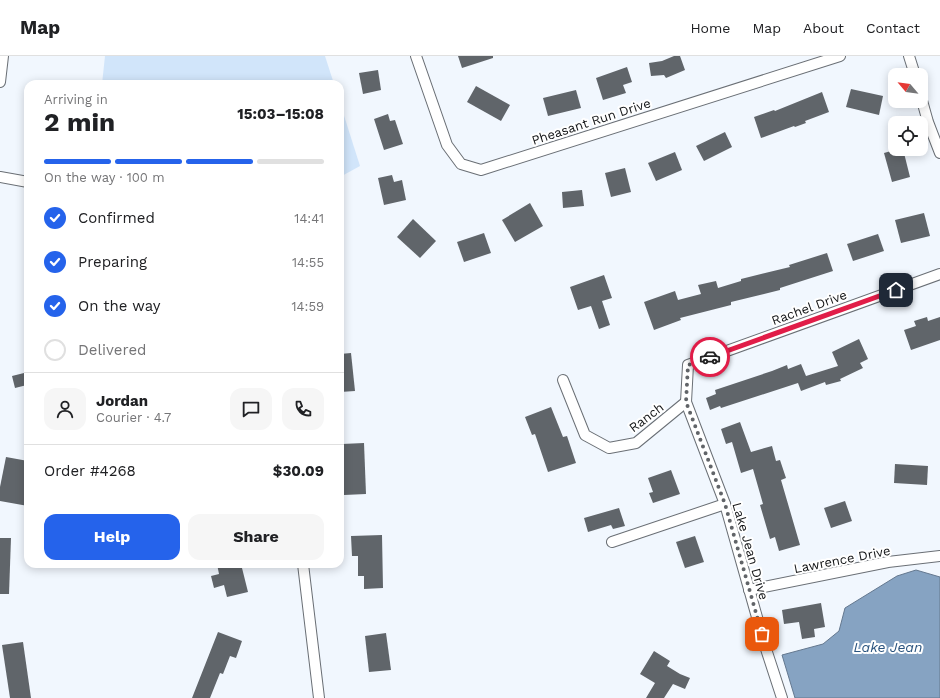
<!DOCTYPE html>
<html lang="en">
<head>
<meta charset="utf-8">
<style>
	:root { --surface:#fff; --page:#f6f6f6; --text:#202124; --muted:#757577; --line:#e0e0e0; --accent:#2563eb }
	body { margin:0; font-family:"Work Sans",sans-serif; background:var(--page); color:var(--text); height:100vh; display:flex; flex-direction:column; font-size:15px; white-space:nowrap }
	* { box-sizing:border-box; margin:0 }
	p { font-size:13px; color:var(--muted) }
	.icon { flex:none; width:22px; height:22px; fill:none; stroke:currentColor; stroke-width:2; stroke-linecap:round; stroke-linejoin:round }
	.map { position:relative; flex:1; overflow:hidden }
	.sheet { position:absolute; left:24px; top:24px; width:320px; height:488px; display:flex; flex-direction:column; background:var(--surface); border-radius:12px; box-shadow:0 2px 10px #0003 }
	.sheet>* { flex:none }
	.needle { width:26px; rotate:299deg }
	.tools { position:absolute; left:888px; top:12px; display:grid; gap:8px }
	.tools a { display:grid; place-items:center; width:40px; height:40px; border-radius:8px; background:var(--surface); box-shadow:0 2px 10px #0003; font-size:20px }
	.pin { position:absolute; display:grid; place-items:center; width:34px; height:34px; color:#fff; margin:-17px; border-radius:8px; box-shadow:0 2px 6px #0006 }
	.courier { position:absolute; display:grid; place-items:center; width:40px; height:40px; margin:-20px; border:3px solid #e11d48; border-radius:50%; background:#fff; color:#222; box-shadow:0 1px 5px #0007 }
	.headline em { font-style:normal; font-weight:700 }
	.headline div { display:flex; flex-direction:column-reverse }
	.headline { display:flex; align-items:center; justify-content:space-between; height:68px; padding:0 20px }
	h1 { font-size:26px; font-weight:700; line-height:30px }
	.bar { display:grid; grid-template-columns:repeat(4,1fr); gap:6px 4px; align-content:center; height:48px; padding:0 20px }
	.bar i { height:5px; border-radius:3px; background:var(--line) }
	.bar .current { background:var(--accent) }
	.bar p { grid-column:span 4 }
	.line { display:flex; align-items:center; gap:10px; padding:0 20px; border-top:1px solid var(--line) }
	.line div { flex:1 }
	.round { display:grid; place-items:center; flex:none; width:42px; height:42px; border-radius:12px; background:var(--page) }
	ol { padding:0 20px; list-style:none }
	li { display:flex; align-items:center; gap:12px; height:44px }
	li p { margin-inline-start:auto }
	li .icon { padding:4px; border-radius:50%; background:var(--accent); color:#fff; stroke-width:4 }
	li:last-child { color:var(--muted) }
	li i { width:22px; height:22px; border:2px solid var(--line); border-radius:50% }
	.primary-button { display:flex; gap:8px; margin-top:auto; padding:8px 20px }
	.primary-button a { flex:1; height:46px; border-radius:12px; background:var(--accent); color:#fff; font-size:16px; font-weight:700; line-height:46px; text-align:center }
	.primary-button a+a { background:var(--page); color:var(--text) }
	header { display:flex; align-items:center; gap:24px; box-sizing:border-box; height:56px; padding:0 20px; background:var(--surface); border-bottom:1px solid var(--line) }
	header strong { font-size:19px }
	nav { display:flex; gap:22px; margin-inline-start:auto; font-size:14px }
	.map>svg:first-child { display:block }
	.green { fill:#d1e5fa }
	.water { fill:#86a3c2; stroke:#64788f }
	.building { fill:#60656a }
	.lines { fill:none; stroke-linecap:round; stroke-linejoin:round }
	.street-casing { stroke:#6a6f75; stroke-width:12 }
	.street { stroke:#fff; stroke-width:10 }
	.done { stroke:#616468; stroke-width:4; stroke-dasharray:0 7.2 }
	.route { stroke:#e11d48; stroke-width:5 }
	.labels { text-anchor:middle; stroke-width:4; stroke-linejoin:round; paint-order:stroke }
	.street-label { font-size:13px; fill:#131517; stroke:#fff }
	.water-label { font-size:14px; font-style:italic; fill:#29537e; stroke:#fff }
</style>
</head>
<body>
<header>
<strong>Map</strong>
<nav><a>Home</a><a>Map</a><a>About</a><a>Contact</a></nav>
</header>
<div class="map">
<svg width="940" height="642" viewBox="0 0 940 642">
	<rect width="100%" height="100%" fill="#f1f7fe"/>
	<g class="green">
		<polygon points="105,0 325,0 334,28 102,28"/>
		<polygon points="340,47 360,110 340,121"/>
	</g>
	<polygon class="water" points="916,514 940,521 940,642 795,642 782,599 823,588 839,575 845,552 897,520"/>
	<g class="building">
		<polygon points="458,0 493,0 493,2 462,12"/>
		<polygon points="674,0 680,0 685,14 666,22 664,19 651,20 649,7 662,5"/>
		<polygon points="627,11 632,26 623,29 626,37 603,44 596,22"/>
		<polygon points="378,14 381,34 363,38 359,17"/>
		<polygon points="476,30 510,49 501,65 467,46"/>
		<polygon points="851,33 883,40 879,59 846,51"/>
		<polygon points="576,34 581,52 548,60 543,42"/>
		<polygon points="822,36 829,56 805,65 806,67 795,71 794,70 761,82 754,61 774,54 775,55"/>
		<polygon points="388,58 390,65 395,64 403,88 384,94 374,63"/>
		<polygon points="725,76 732,91 704,105 696,90"/>
		<polygon points="898,93 903,93 910,121 892,126 884,97"/>
		<polygon points="675,96 682,114 656,125 648,107"/>
		<polygon points="625,112 631,136 611,141 605,117"/>
		<polygon points="392,119 394,126 402,124 406,144 384,149 378,122"/>
		<polygon points="582,134 584,150 563,152 562,136"/>
		<polygon points="530,147 543,170 515,186 502,164"/>
		<polygon points="924,157 930,180 901,187 895,164"/>
		<polygon points="413,163 436,185 420,202 397,181"/>
		<polygon points="484,177 491,197 464,206 457,186"/>
		<polygon points="878,178 884,195 853,205 847,188"/>
		<polygon points="827,197 833,215 780,232 780,234 731,246 731,249 680,262 681,264 654,274 644,246 675,235 678,244 701,238 698,229 716,225 718,232 741,225 741,223 790,211 789,209"/>
		<polygon points="604,219 612,242 602,245 610,269 599,273 591,250 578,254 570,231"/>
		<polygon points="927,261 928,265 940,261 940,284 911,294 904,274 916,270 914,265"/>
		<polygon points="859,283 868,303 860,307 863,312 840,323 841,325 826,329 825,326 801,335 798,327 721,352 720,350 710,354 706,342 716,338 715,334 772,315 787,309 788,313 801,308 806,320 838,310 832,296"/>
		<polygon points="351,297 355,335 340,336 340,298"/>
		<polygon points="24,317 27,329 15,332 12,320"/>
		<polygon points="551,351 563,381 567,380 576,407 548,416 535,378 532,379 525,361"/>
		<polygon points="740,366 751,396 772,390 776,405 780,404 786,422 781,424 800,489 779,495 775,481 770,483 760,449 763,448 753,413 741,417 732,386 726,388 721,373"/>
		<polygon points="364,387 366,438 344,439 342,388"/>
		<polygon points="6,401 28,405 28,450 0,445 0,431"/>
		<polygon points="895,408 928,410 927,429 894,427"/>
		<polygon points="671,414 680,438 653,447 649,437 653,436 648,422"/>
		<polygon points="845,445 852,465 831,472 824,452"/>
		<polygon points="619,452 625,470 613,473 611,469 588,476 584,462"/>
		<polygon points="382,479 383,532 364,533 364,520 358,520 358,500 352,500 351,480"/>
		<polygon points="695,480 704,506 685,512 676,486"/>
		<polygon points="0,482 11,482 9,538 0,538"/>
		<polygon points="217,508 241,508 248,536 227,541 224,529 214,532 211,520 219,518"/>
		<polygon points="821,547 825,571 814,573 815,581 802,583 799,566 784,568 782,554"/>
		<polygon points="218,576 242,585 236,602 230,600 223,618 220,617 210,642 192,642"/>
		<polygon points="386,577 391,614 369,616 365,580"/>
		<polygon points="23,586 31,642 10,642 2,589"/>
		<polygon points="654,595 670,605 667,610 680,618 690,622 685,633 673,628 664,642 646,642 655,627 640,618"/>
	</g>
	<g class="lines">
		<defs>
			<g id="street">
				<polyline points="416,0 447,89 461,108 481,114 840,0"/>
				<polyline points="909,0 915,19"/>
				<polyline points="0,26 3,0"/>
				<polyline points="921,41 928,66 940,97"/>
				<polyline points="0,121 28,126"/>
				<polyline points="563,324 585,379 609,392 636,387 686,346"/>
				<polyline points="612,486 725,448"/>
				<polyline points="303,508 319,642"/>
				<polyline points="749,534 888,506 940,500"/>
				<polyline points="782,642 766,593 725,448 686,346 688,309 940,218"/>
			</g>
		</defs>
		<use href="#street" class="street-casing"/>
		<use href="#street" class="street"/>
	</g>
	<g class="lines">
		<polyline class="done" points="710,301 688,309 686,346 725,448 762,578"/>
		<polyline class="route" points="710,301 896,234"/>
	</g>
	<g class="labels">
		<g class="street-label">
			<text transform="translate(591 65) rotate(-18)" y="5">Pheasant Run Drive</text>
			<text transform="translate(809 251) rotate(-20)" y="5">Rachel Drive</text>
			<text transform="translate(646 361) rotate(-37)" y="5">Ranch</text>
			<text transform="translate(751 495) rotate(74)" y="5">Lake Jean Drive</text>
			<text transform="translate(842 503) rotate(-11)" y="5">Lawrence Drive</text>
		</g>
		<g class="water-label">
			<text x="888" y="596">Lake Jean</text>
		</g>
	</g>
</svg>
<div class="tools">
<a><svg class="needle" viewBox="-14 -14 28 28"><path d="M0-13l5 13h-10z" fill="#e53935"/><path d="M0 13l5-13h-10z" fill="#757577"/></svg></a>
<a><svg class="icon" aria-label="locate" viewBox="0 0 24 24"><circle cx="12" cy="12" r="6"/><path d="M12 2v4M12 18v4M2 12h4M18 12h4"/></svg></a>
</div>
<div class="pin" style="left:762px;top:578px;background:#ea580c"><svg class="icon" aria-label="bag" viewBox="0 0 24 24"><path d="M5 8h14l-1 12H6zM9 8a3 3 0 0 1 6 0"/></svg></div>
<div class="pin" style="left:896px;top:234px;background:#1f2937"><svg class="icon" aria-label="home" viewBox="0 0 24 24"><path d="M3 11l9-7 9 7M6 9v11h12V9"/></svg></div>
<div class="courier" style="left:710px;top:301px"><svg class="icon" aria-label="car" viewBox="0 0 24 24"><path d="M5 17H2v-5l4-1 3-4h7l3 4 3 1v5h-3M9 17h6M6 11h13"/><circle cx="7" cy="17" r="2"/><circle cx="17" cy="17" r="2"/></svg></div>
<section class="sheet">
<div class="headline"><div><h1>2 min</h1><p>Arriving in</p></div><em>15:03–15:08</em></div>
<div class="bar"><i class="current"></i><i class="current"></i><i class="current"></i><i></i><p>On the way · 100 m</p></div>
<ol>
<li><svg class="icon" aria-label="check" viewBox="0 0 24 24"><path d="M5 12l5 5 9-10"/></svg>Confirmed<p>14:41</p></li>
<li><svg class="icon" aria-label="check" viewBox="0 0 24 24"><path d="M5 12l5 5 9-10"/></svg>Preparing<p>14:55</p></li>
<li><svg class="icon" aria-label="check" viewBox="0 0 24 24"><path d="M5 12l5 5 9-10"/></svg>On the way<p>14:59</p></li>
<li><i></i>Delivered</li>
</ol>
<div class="line" style="height:72px"><a class="round"><svg class="icon" aria-label="person" viewBox="0 0 24 24"><circle cx="12" cy="8" r="4"/><path d="M4 21q1-7 8-7t8 7"/></svg></a><div><b>Jordan</b><p>Courier · 4.7</p></div><a class="round"><svg class="icon" aria-label="chat" viewBox="0 0 24 24"><path d="M4 5h16v11H9l-5 4z"/></svg></a><a class="round"><svg class="icon" aria-label="phone" viewBox="0 0 24 24"><path d="M5 4h4l2 5-3 2q2 4 5 5l2-3 5 2v4C11 20 4 13 5 4z"/></svg></a></div>
<div class="line" style="height:52px"><div>Order #4268</div><b>$30.09</b></div>
<div class="primary-button"><a>Help</a><a>Share</a></div>
</section>
</div>
</body>
</html>
